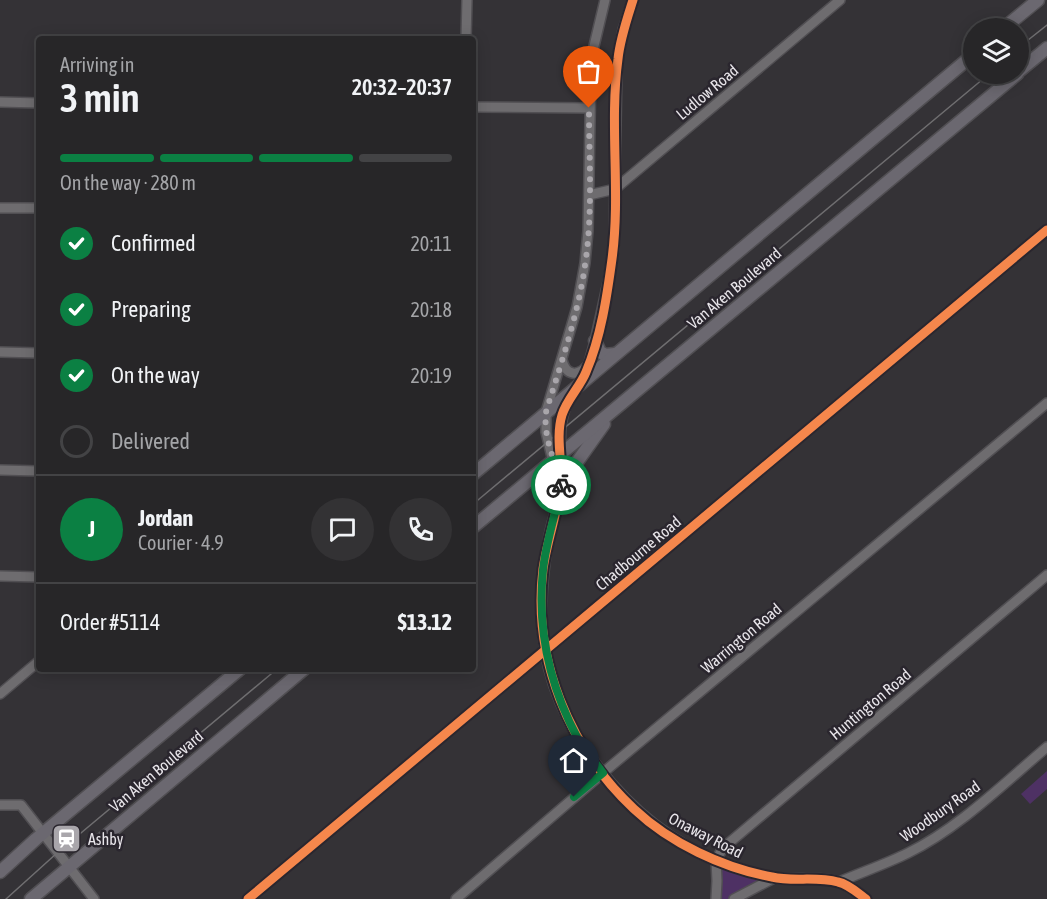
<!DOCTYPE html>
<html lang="en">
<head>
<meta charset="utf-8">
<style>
	:root { --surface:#272628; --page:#333234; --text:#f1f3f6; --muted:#a4a5a8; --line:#434345; --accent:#0b8043 }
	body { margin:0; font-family:"Asap Condensed",sans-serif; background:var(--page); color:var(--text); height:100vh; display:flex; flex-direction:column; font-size:22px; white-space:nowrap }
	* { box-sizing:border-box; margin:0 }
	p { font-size:20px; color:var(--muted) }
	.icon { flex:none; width:33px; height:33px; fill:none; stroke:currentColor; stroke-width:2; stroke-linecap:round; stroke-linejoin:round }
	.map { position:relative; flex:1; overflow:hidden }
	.side { position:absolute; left:36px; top:36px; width:440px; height:636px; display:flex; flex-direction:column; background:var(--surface); border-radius:6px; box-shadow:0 3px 15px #0003,0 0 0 2px var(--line) }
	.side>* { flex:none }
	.controls { position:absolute; left:963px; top:18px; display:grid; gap:12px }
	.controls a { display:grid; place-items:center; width:66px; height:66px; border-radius:50%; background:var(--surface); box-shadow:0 3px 15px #0003,0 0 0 2px var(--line); font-size:30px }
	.pin { position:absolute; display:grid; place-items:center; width:51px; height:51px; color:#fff; margin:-62px -26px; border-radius:50% 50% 50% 0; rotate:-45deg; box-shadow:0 0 6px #0007 }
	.pin .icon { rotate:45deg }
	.courier { position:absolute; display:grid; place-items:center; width:60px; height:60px; margin:-30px; border:4px solid #0b8043; border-radius:50%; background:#fff; color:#222; box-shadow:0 2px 8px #0007 }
	.overview em { font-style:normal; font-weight:600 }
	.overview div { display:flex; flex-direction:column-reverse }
	.overview { display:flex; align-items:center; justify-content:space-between; height:102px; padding:0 24px }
	h1 { font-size:39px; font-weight:600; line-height:45px }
	.bar { display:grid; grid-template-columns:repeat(4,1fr); gap:9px 6px; align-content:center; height:72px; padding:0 24px }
	.bar i { height:8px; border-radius:4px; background:var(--line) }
	.bar .selected { background:var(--accent) }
	.bar p { grid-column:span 4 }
	.line { display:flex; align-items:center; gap:15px; padding:0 24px; border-top:2px solid var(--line) }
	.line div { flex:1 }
	.round { display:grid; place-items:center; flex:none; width:63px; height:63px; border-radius:32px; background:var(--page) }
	ol { padding:0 24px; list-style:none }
	li { display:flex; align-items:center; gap:18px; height:66px }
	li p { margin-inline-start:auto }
	li .icon { padding:6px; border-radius:50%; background:var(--accent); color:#fff; stroke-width:4 }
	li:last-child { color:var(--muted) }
	li i { width:33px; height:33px; border:3px solid var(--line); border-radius:50% }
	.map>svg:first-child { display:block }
	.green { fill:#4e3164 }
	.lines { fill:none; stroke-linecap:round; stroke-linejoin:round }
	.minor-casing { stroke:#514f53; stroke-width:12 }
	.major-casing { stroke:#514f53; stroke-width:15 }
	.minor { stroke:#6e6c6f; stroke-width:9 }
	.major { stroke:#6b6870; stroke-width:12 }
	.tram { stroke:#6f6e70; stroke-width:1.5 }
	.cycleway-casing { stroke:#2a262e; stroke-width:13 }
	.cycleway { stroke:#f5874c; stroke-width:9 }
	.done { stroke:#a9a6ab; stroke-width:6; stroke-dasharray:0 10.8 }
	.route { stroke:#0b8043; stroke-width:8 }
	.labels { text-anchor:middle; stroke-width:5; stroke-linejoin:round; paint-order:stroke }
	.street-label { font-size:16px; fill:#e8e5ea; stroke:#2a262e }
	.poi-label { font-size:16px; fill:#e8e5ea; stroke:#2a262e; text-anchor:start }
</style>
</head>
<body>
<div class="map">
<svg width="1047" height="899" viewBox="0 0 1047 899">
	<rect width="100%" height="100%" fill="#343236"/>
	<g class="green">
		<polygon points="1047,771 1047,789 1030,804 1021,794"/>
		<polygon points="716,860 774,878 734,899 716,899"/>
	</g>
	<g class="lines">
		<defs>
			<g id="minor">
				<polyline points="466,39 467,0"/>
				<polyline points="0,102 39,103"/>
				<polyline points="472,107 589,108"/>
				<polyline points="589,195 615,189 840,0"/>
				<polyline points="0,208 39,208"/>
				<polyline points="0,352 39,353"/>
				<path d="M562 360C566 376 578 377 588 365"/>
				<polyline points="582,381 586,374 595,341 609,278 614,247 617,63 623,30 633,0"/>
				<path d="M574 392C552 423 564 450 561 484 559 504 551 523 548 542 542 577 539 614 545 650 560 744 645 841 737 868 749 872 763 877 776 878 796 880 820 876 839 882 849 885 858 893 866 899"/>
				<polyline points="554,466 546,432 546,412 577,307 585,263 588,231 591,67 594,46 605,0"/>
				<polyline points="0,470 39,471"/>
				<polyline points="0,576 39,577"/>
				<polyline points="0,694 39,661"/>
				<polyline points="0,805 21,805 94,899"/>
				<polyline points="716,860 723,848 1047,575"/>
				<path d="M839 882C862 872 886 864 908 853 959 828 1003 784 1047 747"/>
				<polyline points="248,899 1047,230"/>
				<polyline points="456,899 611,766 1047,403"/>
				<polyline points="716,899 717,881 716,860"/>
				<polyline points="734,899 774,878"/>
			</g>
			<g id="major">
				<polyline points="1004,28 1038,0"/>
				<polyline points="1018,72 1047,48"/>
				<polyline points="595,341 600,352 605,355 615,354"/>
				<polyline points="472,475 974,54"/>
				<polyline points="560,494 572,476 577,462 604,424"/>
				<polyline points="472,528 1017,74"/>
				<polyline points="0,872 36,839 240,669"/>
				<polyline points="31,899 304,669"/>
			</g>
		</defs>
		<use href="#minor" class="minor-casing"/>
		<use href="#major" class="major-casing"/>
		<use href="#minor" class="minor"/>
		<use href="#major" class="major"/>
		<g class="tram">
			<polyline points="1018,48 1047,25"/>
			<polyline points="472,505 989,74"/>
			<polyline points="6,899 57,853 277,669"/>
		</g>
		<defs>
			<g id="cycleway">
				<path d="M633 0C627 19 620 39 618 59 609 125 621 193 612 259 607 296 601 337 586 372 580 387 567 399 562 415 555 438 563 464 561 487 557 514 547 541 543 569 532 658 569 748 634 809 670 843 723 868 772 877 793 882 816 876 838 882 848 884 858 893 866 899"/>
				<polyline points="248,899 1047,230"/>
			</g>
		</defs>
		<use href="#cycleway" class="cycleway-casing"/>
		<use href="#cycleway" class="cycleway"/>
	</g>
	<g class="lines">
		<path class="done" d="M561 485C555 460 543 438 546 412 561 363 578 315 585 265 593 213 589 160 589 108"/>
		<path class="route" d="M561 485C556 514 546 541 543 570 537 630 550 687 578 739 585 751 595 762 603 773L574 797"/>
	</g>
	<defs>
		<symbol id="station-square" viewBox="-11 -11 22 22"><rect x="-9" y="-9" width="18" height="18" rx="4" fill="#a9a6ab" stroke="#2a262e"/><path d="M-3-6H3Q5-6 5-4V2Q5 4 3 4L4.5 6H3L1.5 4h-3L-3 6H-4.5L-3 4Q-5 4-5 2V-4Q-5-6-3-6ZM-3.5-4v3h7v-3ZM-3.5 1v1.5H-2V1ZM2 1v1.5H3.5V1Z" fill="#fff"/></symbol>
	</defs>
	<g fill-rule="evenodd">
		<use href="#station-square" x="50" y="822" width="33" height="33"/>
	</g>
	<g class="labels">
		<g class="street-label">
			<text transform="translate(707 92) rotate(-40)" y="6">Ludlow Road</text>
			<text transform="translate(734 288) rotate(-40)" y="6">Van Aken Boulevard</text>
			<text transform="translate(638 553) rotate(-40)" y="6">Chadbourne Road</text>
			<text transform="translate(741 638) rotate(-40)" y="6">Warrington Road</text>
			<text transform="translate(870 704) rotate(-40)" y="6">Huntington Road</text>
			<text transform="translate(156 771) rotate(-40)" y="6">Van Aken Boulevard</text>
			<text transform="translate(940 811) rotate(-35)" y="6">Woodbury Road</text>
			<text transform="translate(706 835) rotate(27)" y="6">Onaway Road</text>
		</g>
		<g class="poi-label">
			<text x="88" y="845">Ashby</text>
		</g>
	</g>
</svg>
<div class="controls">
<a><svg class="icon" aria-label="layers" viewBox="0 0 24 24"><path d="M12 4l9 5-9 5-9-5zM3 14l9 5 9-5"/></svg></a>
</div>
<div class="pin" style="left:589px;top:108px;background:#ea580c"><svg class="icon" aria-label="bag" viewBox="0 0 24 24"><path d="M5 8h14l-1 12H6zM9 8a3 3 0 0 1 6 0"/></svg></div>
<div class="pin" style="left:574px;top:797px;background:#1f2937"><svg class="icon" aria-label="home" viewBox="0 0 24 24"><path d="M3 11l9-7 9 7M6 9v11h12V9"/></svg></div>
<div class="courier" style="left:561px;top:485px"><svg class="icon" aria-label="bike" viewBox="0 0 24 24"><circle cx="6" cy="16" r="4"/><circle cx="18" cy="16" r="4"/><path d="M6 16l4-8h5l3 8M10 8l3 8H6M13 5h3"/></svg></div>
<section class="side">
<div class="overview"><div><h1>3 min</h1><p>Arriving in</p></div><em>20:32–20:37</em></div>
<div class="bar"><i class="selected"></i><i class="selected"></i><i class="selected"></i><i></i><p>On the way · 280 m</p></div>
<ol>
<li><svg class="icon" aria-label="check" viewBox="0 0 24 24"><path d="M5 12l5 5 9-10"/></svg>Confirmed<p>20:11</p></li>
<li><svg class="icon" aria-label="check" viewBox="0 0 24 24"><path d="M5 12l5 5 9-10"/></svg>Preparing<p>20:18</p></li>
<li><svg class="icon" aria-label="check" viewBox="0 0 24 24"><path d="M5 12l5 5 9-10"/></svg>On the way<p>20:19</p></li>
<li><i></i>Delivered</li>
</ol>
<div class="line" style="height:108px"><b class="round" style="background:var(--accent);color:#fff">J</b><div><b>Jordan</b><p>Courier · 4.9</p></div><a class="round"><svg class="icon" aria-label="chat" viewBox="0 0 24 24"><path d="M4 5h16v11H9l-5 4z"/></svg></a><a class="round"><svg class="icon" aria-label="phone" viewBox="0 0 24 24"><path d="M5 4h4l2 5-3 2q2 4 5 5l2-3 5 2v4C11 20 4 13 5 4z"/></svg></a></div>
<div class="line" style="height:78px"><div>Order #5114</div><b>$13.12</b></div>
</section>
</div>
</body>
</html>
